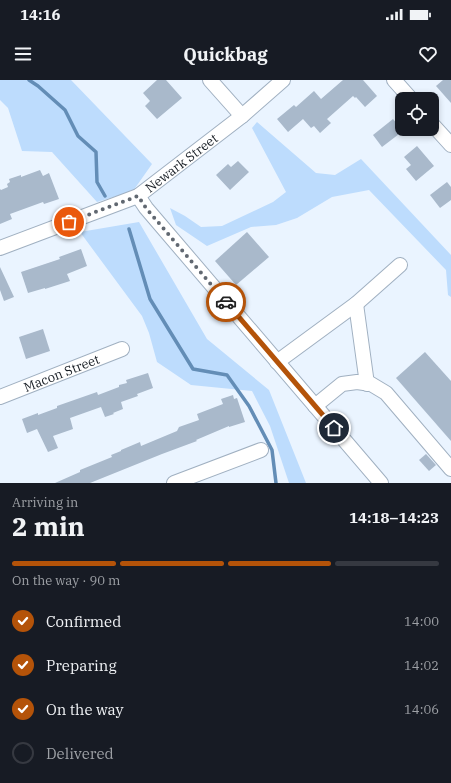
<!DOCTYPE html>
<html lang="en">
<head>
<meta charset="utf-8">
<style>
	:root { --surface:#171b24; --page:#242831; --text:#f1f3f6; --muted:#9ea1a6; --line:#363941; --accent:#b45309 }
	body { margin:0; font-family:"IBM Plex Serif",serif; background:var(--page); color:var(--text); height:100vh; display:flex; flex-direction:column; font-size:15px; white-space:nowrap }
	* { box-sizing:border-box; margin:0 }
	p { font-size:13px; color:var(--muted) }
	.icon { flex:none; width:22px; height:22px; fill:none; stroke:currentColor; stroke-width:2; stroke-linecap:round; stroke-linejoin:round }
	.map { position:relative; height:403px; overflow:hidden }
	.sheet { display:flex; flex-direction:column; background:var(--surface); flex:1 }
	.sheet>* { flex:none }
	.controls { position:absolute; left:395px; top:12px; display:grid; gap:8px }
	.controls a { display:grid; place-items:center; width:44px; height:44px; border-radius:8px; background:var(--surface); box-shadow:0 2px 6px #0003; font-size:20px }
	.pin { position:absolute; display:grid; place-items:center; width:34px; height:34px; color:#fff; margin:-17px; border:2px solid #fff; border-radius:50%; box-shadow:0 1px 4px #0007 }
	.courier { position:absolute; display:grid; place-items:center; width:40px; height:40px; margin:-20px; border:3px solid #b45309; border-radius:50%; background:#fff; color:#222; box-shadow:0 1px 5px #0007 }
	.headline em { font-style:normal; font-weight:700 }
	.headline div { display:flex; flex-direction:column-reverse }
	.headline { display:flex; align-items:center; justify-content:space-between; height:68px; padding:0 12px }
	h1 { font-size:26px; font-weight:700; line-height:30px }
	.bar { display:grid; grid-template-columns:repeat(4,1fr); gap:6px 4px; align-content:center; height:48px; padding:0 12px }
	.bar i { height:5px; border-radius:3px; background:var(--line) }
	.bar .current { background:var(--accent) }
	.bar p { grid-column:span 4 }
	ol { padding:0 12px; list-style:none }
	li { display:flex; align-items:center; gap:12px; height:44px }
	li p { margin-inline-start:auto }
	li .icon { padding:4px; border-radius:50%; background:var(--accent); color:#fff; stroke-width:4 }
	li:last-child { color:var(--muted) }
	li i { width:22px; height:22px; border:2px solid var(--line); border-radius:50% }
	.status { display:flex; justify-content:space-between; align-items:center; height:28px; padding:0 20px; background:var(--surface); direction:ltr }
	.status svg { height:11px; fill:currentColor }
	header { display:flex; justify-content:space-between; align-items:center; height:52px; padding:0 12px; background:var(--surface); font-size:18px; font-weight:700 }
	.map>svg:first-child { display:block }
	.green { fill:#bddcfd }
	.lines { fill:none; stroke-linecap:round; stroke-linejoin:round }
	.stream { stroke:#638db6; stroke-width:3.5 }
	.building { fill:#a9b9cb }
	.minor-casing { stroke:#a0b0c1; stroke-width:16 }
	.minor { stroke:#fff; stroke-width:14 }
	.done { stroke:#616871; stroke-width:4; stroke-dasharray:0 7.2 }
	.route { stroke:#b45309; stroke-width:5 }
	.labels { text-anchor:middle; stroke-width:3.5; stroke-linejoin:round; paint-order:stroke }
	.street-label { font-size:13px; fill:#171d24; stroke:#fff }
</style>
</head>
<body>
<div class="status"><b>14:16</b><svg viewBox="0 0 49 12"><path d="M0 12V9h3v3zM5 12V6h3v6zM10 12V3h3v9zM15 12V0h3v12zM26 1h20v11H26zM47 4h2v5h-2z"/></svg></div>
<header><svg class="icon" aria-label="menu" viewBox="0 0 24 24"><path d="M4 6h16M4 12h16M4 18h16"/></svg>Quickbag<svg class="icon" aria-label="heart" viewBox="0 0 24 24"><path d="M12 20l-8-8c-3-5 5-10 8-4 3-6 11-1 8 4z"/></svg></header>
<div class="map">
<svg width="451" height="403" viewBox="0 0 451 403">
	<rect width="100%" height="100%" fill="#eaf4ff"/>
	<g class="green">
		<polygon points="0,0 71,0 152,84 133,111 97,122 52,72 22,71 8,28 0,20"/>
		<polygon points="257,42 316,93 335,95 361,79 451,175 451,217 448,215 446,190 369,110 332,117 297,138 276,145 251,147 207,166 176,145 170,128 185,136 201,147 222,146 273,122 286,112 252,48"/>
		<polygon points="139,142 207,259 269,310 306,403 289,403 270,346 252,311 191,305 157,282 149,253 142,236 80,152"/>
	</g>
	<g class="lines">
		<g class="stream">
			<polyline points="29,0 38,6 65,30 78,56 96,72 97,102 105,116"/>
			<polyline points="129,149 150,219 193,289 227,295 249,326 272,370 276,403"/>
		</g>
	</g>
	<g class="building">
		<polygon points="157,0 166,0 182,18 157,39 145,26 150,21 143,13"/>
		<polygon points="343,0 363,0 377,16 365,27 356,17 355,18 353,16 327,39 331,43 320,53 314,46 311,48 303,39 288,52 277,39 294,25 296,27 314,11 321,19"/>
		<polygon points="443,0 451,0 451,23 436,6"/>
		<polygon points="393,39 403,51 382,67 373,55"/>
		<polygon points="417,66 434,86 416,101 406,89 411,85 404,77"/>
		<polygon points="238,81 249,92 230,110 216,95 228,84 231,87"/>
		<polygon points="40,90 43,96 49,93 59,119 44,124 43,122 10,134 12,139 0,144 0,109 1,110 8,107 7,104 10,102 9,99 21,95 21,97"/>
		<polygon points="447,102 451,107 451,120 440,128 430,115"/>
		<polygon points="247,152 269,177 236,205 215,181"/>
		<polygon points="81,169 87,186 67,194 70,201 45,209 45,208 28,213 21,192 60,179 59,177"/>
		<polygon points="0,187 14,217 4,221 0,210"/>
		<polygon points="43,249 50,271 26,279 19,257"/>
		<polygon points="425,272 451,301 451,361 396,298"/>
		<polygon points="148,293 153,308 137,314 138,316 121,322 123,329 113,333 114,334 105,337 101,327 70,338 73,349 53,356 58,368 48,372 37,349 27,353 22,339 38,333 38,335 57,328 57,326 97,312 98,315 119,307 119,305 127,303 126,300"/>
		<polygon points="233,315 234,319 237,318 245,342 229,347 229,346 196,360 197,361 162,374 90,403 55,403 80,392 80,390 112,377 111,375 121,371 121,370 140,362 141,366 177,351 179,347 199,340 197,334 223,324 221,319"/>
		<polygon points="426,374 436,385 429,391 419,380"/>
	</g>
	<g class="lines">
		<defs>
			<g id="minor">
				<polyline points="210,0 242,36"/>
				<polyline points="394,0 411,19"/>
				<polyline points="432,44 451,65"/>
				<polyline points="138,116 146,128 381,403"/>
				<path id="s1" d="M0 168 138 116 242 36 283 0"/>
				<polyline points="356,224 367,304"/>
				<polyline points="277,282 356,224 400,185"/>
				<path id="s2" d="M0 317 122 269"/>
				<polyline points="315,326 342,304 357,302 371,304 386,313 451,389"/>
				<polyline points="174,403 261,370"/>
			</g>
		</defs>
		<use href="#minor" class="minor-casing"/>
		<use href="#minor" class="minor"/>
	</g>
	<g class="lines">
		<polyline class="done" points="69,142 138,116 146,128 226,222"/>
		<polyline class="route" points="226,222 334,348"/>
	</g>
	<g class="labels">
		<g class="street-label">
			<text dy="5" stroke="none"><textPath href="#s1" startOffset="202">Newark Street</textPath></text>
			<text dy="5" stroke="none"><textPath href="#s2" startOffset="66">Macon Street</textPath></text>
		</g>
	</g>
</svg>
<div class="controls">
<a><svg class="icon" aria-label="locate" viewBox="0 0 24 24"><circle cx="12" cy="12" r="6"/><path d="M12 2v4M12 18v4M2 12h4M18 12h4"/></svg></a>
</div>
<div class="pin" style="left:69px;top:142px;background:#ea580c"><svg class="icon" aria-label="bag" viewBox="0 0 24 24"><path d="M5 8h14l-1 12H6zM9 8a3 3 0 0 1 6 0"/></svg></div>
<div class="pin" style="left:334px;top:348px;background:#1f2937"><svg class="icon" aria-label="home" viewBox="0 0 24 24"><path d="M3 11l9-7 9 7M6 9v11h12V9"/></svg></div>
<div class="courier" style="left:226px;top:222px"><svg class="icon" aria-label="car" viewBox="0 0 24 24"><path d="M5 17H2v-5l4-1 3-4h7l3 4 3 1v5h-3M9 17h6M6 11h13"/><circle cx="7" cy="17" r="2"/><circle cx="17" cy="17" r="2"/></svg></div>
</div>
<section class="sheet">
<div class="headline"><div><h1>2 min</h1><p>Arriving in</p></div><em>14:18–14:23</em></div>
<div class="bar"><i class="current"></i><i class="current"></i><i class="current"></i><i></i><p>On the way · 90 m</p></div>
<ol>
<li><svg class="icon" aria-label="check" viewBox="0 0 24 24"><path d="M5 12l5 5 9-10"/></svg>Confirmed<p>14:00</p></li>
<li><svg class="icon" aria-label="check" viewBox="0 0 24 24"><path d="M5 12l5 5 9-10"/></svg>Preparing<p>14:02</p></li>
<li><svg class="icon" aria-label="check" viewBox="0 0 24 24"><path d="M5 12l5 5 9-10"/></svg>On the way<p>14:06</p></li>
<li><i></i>Delivered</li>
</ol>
</section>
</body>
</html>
